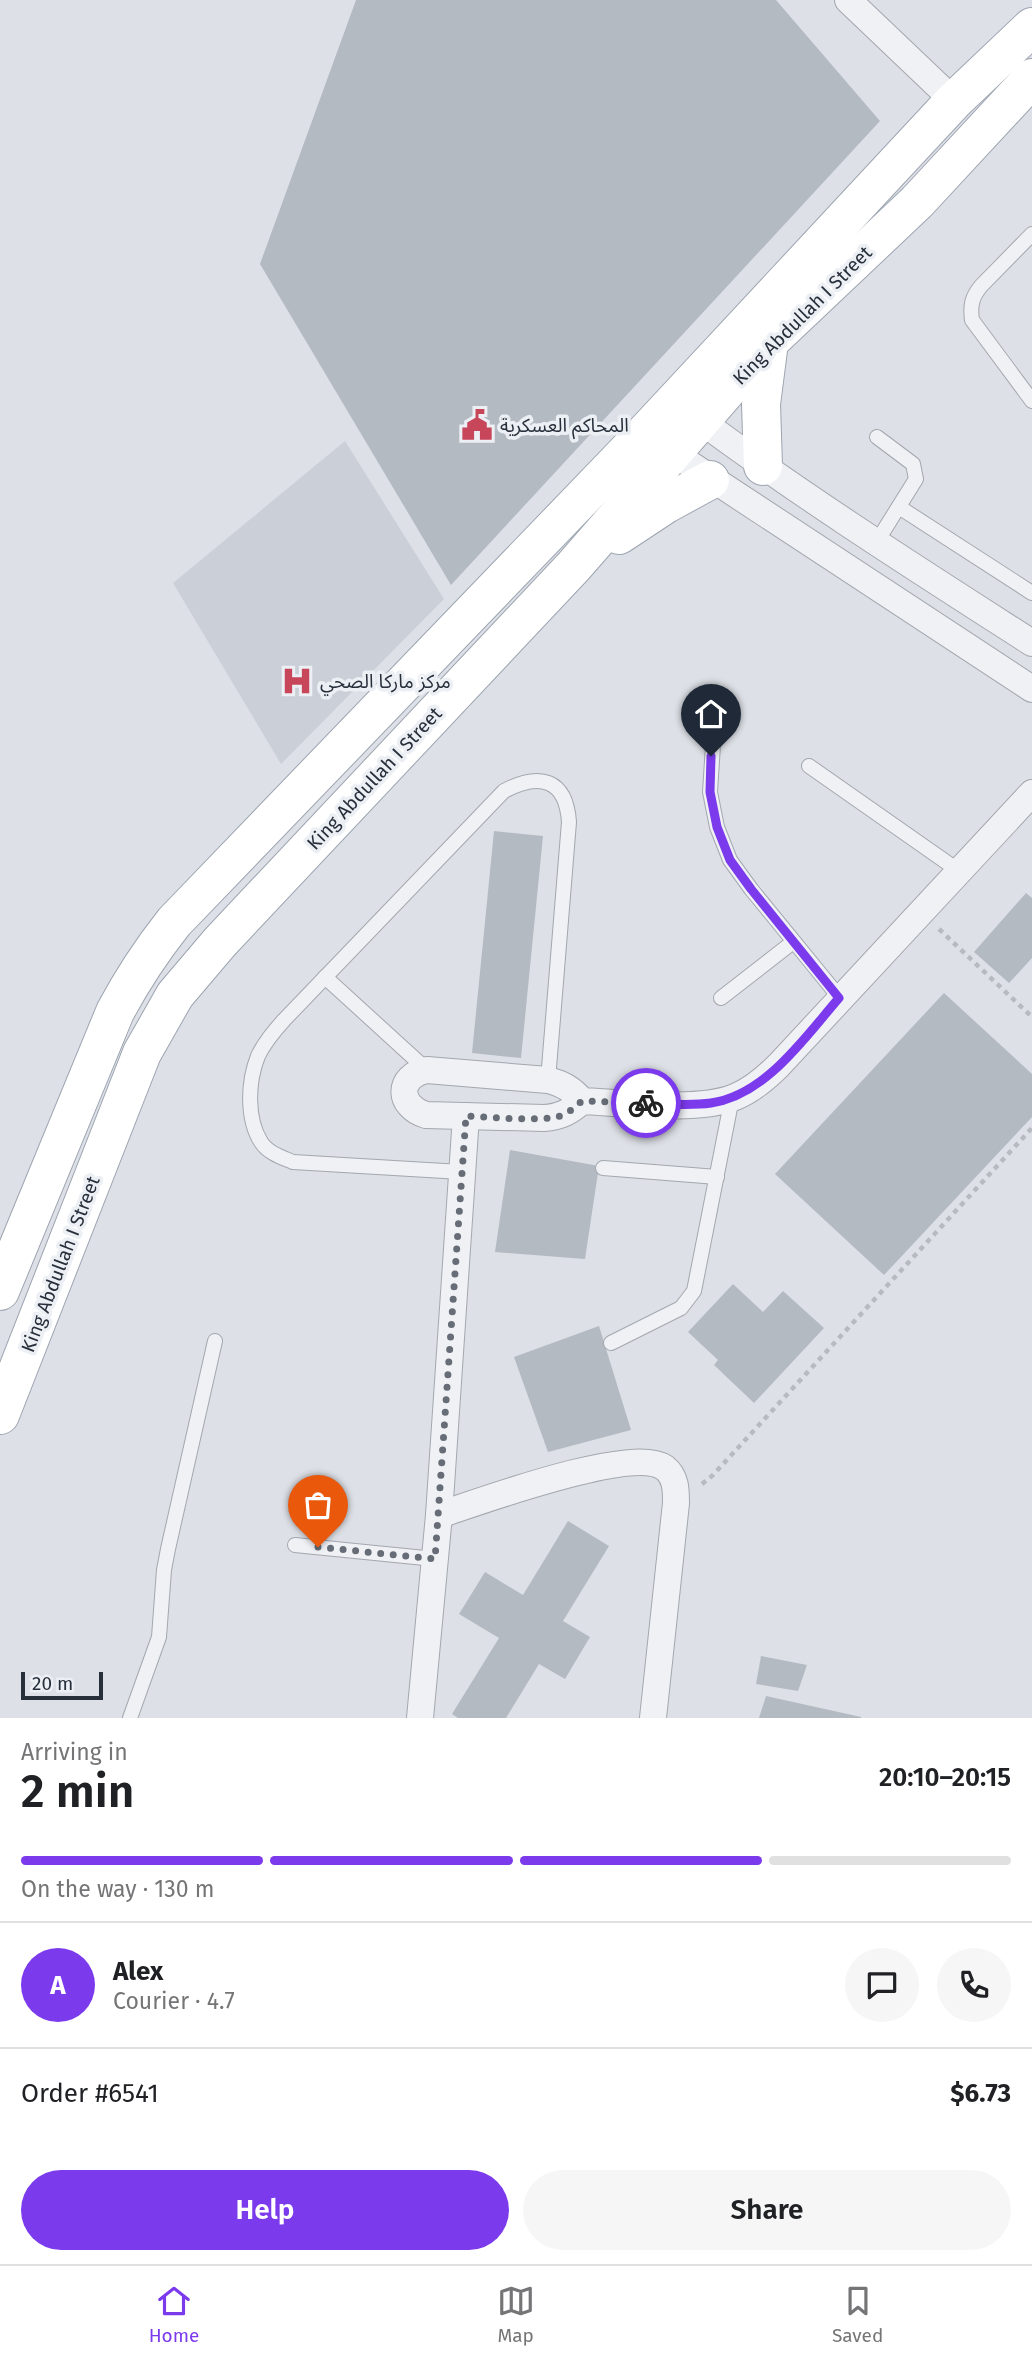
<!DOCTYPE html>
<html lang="en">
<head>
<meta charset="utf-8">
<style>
	:root { --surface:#fff; --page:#f6f6f6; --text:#202124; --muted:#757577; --line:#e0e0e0; --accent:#7c3aed }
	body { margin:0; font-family:"Fira Sans","Noto Sans Arabic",sans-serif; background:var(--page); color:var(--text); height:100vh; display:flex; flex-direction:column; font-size:26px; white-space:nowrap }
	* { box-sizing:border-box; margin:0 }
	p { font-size:23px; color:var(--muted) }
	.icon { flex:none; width:38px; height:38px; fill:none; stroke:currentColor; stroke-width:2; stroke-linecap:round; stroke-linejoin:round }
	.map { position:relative; height:1718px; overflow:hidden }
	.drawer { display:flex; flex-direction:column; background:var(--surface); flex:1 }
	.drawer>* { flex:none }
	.scale { position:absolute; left:21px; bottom:18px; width:82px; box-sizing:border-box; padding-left:7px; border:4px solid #272f3b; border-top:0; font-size:19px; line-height:24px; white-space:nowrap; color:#272f3b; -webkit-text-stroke:5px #eceff4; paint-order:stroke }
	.pin { position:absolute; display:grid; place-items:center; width:60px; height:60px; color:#fff; margin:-72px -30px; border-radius:50% 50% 50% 0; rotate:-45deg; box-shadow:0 0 7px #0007 }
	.pin .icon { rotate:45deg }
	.courier { position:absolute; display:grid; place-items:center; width:70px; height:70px; margin:-35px; border:5px solid #7c3aed; border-radius:50%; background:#fff; color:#222; box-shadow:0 2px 9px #0007 }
	.head em { font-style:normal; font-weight:600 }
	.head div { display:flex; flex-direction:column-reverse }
	.head { display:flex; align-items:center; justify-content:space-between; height:119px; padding:0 21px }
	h1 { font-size:46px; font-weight:600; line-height:52px }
	.bar { display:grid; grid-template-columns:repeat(4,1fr); gap:10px 7px; align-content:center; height:84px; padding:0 21px }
	.bar i { height:9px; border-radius:5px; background:var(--line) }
	.bar .selected { background:var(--accent) }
	.bar p { grid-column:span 4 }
	.line { display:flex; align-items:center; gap:18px; padding:0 21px; border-top:2px solid var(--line) }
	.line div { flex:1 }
	.round { display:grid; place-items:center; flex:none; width:74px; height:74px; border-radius:37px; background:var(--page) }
	.cta { display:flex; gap:14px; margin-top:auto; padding:14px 21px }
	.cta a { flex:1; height:80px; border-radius:42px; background:var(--accent); color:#fff; font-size:28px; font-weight:600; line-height:80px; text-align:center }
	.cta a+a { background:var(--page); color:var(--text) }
	.dock { display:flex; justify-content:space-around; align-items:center; height:98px; border-top:2px solid var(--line); background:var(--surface); font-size:19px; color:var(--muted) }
	.dock a { display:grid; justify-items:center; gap:4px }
	.dock .selected { color:var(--accent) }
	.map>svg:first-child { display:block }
	.built { fill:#cbcfd7 }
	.building { fill:#b4bac2 }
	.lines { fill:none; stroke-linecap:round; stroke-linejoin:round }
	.service-casing { stroke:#a3a7af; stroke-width:16 }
	.minor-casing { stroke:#a3a7af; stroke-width:28 }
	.primary-casing { stroke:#9da5b1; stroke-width:40 }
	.path { stroke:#b7bbc0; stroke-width:4.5; stroke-dasharray:5 5; stroke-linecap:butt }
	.service { stroke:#eff1f4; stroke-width:14 }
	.minor { stroke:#eff1f4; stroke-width:26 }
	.primary { stroke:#fff; stroke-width:38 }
	.done { stroke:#676d77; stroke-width:7; stroke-dasharray:0 12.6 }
	.route { stroke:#7c3aed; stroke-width:9 }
	.labels { text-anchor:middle; stroke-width:7; stroke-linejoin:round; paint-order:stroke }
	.street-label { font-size:19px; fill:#272f3b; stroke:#eceff4 }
	.poi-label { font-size:19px; fill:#272f3b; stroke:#eceff4; text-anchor:start }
</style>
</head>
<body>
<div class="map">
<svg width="1032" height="1718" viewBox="0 0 1032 1718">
	<rect width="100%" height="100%" fill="#dde0e6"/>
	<polygon class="built" points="345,441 444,599 281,764 173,583"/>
	<g class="building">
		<polygon points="356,0 776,0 880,121 451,585 260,264"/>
		<polygon points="494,831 543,836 521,1058 472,1053"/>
		<polygon points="1026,893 1032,898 1032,958 1009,983 974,952"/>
		<polygon points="944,993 1032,1074 1032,1117 884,1275 775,1174"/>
		<polygon points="510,1150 599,1166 585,1259 495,1252"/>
		<polygon points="733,1284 763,1312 783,1291 824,1328 754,1403 714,1365 718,1360 688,1332"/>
		<polygon points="599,1326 631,1430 548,1452 514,1357"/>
		<polygon points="568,1521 609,1546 563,1621 590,1637 565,1679 539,1664 506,1718 458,1718 452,1714 499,1638 459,1614 485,1572 523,1595"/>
		<polygon points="761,1656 807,1665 798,1691 756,1684"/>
		<polygon points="766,1696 861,1717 861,1718 759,1718"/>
	</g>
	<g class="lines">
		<defs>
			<g id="service">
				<path d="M1032 234 981 286C972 297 970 305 972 320L1032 401"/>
				<polyline points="899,507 1032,593"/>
				<polyline points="876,543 916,479 913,464 877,437"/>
				<polyline points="715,714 710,792 717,827 730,860 751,889 840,998"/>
				<polyline points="809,766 959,871"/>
				<polyline points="325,977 427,1070"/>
				<polyline points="721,998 793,942"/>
				<polyline points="603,1168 717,1177"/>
				<path d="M461 1172 293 1162C281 1157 268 1153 261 1142 246 1118 248 1081 258 1056 264 1043 274 1031 284 1020L504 791C540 772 566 779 569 822L548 1080"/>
				<polyline points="611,1343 681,1308 694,1291 732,1098"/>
				<polyline points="295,1545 435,1559"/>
				<polyline points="130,1718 159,1637 164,1570 168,1549 215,1341"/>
			</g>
			<g id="minor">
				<polyline points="848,0 954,101"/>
				<path d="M701 421C808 500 920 571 1032 643"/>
				<polyline points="673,453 1032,689"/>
				<path d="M582 1101C572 1089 563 1084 548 1080L427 1070C397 1076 397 1106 426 1115L544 1118C560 1117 570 1112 582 1101 623 1103 699 1112 735 1097 752 1090 766 1078 779 1065L1032 793"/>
				<path d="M439 1515C479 1502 632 1445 665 1468 676 1477 676 1490 676 1503L653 1718"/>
				<polyline points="420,1718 439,1515 466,1116"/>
			</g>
			<g id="primary">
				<polyline points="763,466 761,404 769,342"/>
				<polyline points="619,535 666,504 710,480"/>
				<path d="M0 1291 115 1012C132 980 151 951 174 922L644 434 954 101 1032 27"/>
				<polyline points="0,1415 142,1053 175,995 220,942 574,566 769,342 917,202 1032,78"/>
			</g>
		</defs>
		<use href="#service" class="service-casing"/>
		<use href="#minor" class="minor-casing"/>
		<use href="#primary" class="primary-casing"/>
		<g class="path">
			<polyline points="939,929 1032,1017"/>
			<polyline points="702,1484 713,1475 1032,1128"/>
		</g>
		<use href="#service" class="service"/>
		<use href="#minor" class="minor"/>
		<use href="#primary" class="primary"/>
	</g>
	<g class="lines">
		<path class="done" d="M318 1547 435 1559 466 1116C488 1117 541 1122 560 1116 569 1113 575 1107 582 1101L646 1103"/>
		<path class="route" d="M646 1103C667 1104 690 1106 711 1103 766 1095 805 1037 839 998L751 889 730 860 717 827 710 792 711 756"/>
	</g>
	<defs>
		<symbol id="civic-bare" viewBox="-9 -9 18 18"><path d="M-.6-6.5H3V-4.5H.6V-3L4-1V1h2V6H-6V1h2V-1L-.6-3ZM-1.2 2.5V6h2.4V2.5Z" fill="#c7465a" stroke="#eceff4" stroke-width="2.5" paint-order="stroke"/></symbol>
		<symbol id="hospital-bare" viewBox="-9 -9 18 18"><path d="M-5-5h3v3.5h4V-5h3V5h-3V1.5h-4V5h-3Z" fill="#c7465a" stroke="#eceff4" stroke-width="2.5" paint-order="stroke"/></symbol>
	</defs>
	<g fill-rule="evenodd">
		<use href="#civic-bare" x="455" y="403" width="44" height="44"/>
		<use href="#hospital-bare" x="275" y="659" width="44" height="44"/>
	</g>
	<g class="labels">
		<g class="street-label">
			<text transform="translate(802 315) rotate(-45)" y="7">King Abdullah I Street</text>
			<text transform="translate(374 778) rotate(-47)" y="7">King Abdullah I Street</text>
			<text transform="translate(60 1264) rotate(-69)" y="7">King Abdullah I Street</text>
		</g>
		<g class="poi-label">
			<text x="500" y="432">المحاكم العسكرية</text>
			<text x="320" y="688">مركز ماركا الصحي</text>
		</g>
	</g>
</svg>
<div class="scale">20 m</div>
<div class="pin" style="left:318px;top:1547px;background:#ea580c"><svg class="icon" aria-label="bag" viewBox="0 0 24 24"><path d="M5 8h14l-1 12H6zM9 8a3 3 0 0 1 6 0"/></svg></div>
<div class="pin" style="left:711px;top:756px;background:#1f2937"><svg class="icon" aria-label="home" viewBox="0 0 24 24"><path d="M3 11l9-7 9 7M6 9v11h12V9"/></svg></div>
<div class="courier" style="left:646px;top:1103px"><svg class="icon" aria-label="bike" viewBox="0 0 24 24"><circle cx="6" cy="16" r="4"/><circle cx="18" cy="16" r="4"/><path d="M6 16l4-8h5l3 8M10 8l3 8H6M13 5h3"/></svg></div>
</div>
<section class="drawer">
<div class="head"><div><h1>2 min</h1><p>Arriving in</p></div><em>20:10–20:15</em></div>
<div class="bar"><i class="selected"></i><i class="selected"></i><i class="selected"></i><i></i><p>On the way · 130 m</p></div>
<div class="line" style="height:126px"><b class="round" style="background:var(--accent);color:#fff">A</b><div><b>Alex</b><p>Courier · 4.7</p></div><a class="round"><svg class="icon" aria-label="chat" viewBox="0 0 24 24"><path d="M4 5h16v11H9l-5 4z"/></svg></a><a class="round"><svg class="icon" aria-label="phone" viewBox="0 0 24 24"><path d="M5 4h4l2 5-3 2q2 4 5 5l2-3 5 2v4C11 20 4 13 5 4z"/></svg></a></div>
<div class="line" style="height:91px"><div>Order #6541</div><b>$6.73</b></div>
<div class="cta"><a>Help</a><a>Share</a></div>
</section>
<nav class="dock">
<a class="selected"><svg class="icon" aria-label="home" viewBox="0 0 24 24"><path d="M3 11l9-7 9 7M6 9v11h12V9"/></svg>Home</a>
<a><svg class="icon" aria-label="map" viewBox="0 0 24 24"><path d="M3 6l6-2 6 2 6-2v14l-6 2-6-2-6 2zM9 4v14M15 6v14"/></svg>Map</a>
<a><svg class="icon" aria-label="saved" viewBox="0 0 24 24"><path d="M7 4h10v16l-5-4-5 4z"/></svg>Saved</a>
</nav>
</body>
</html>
